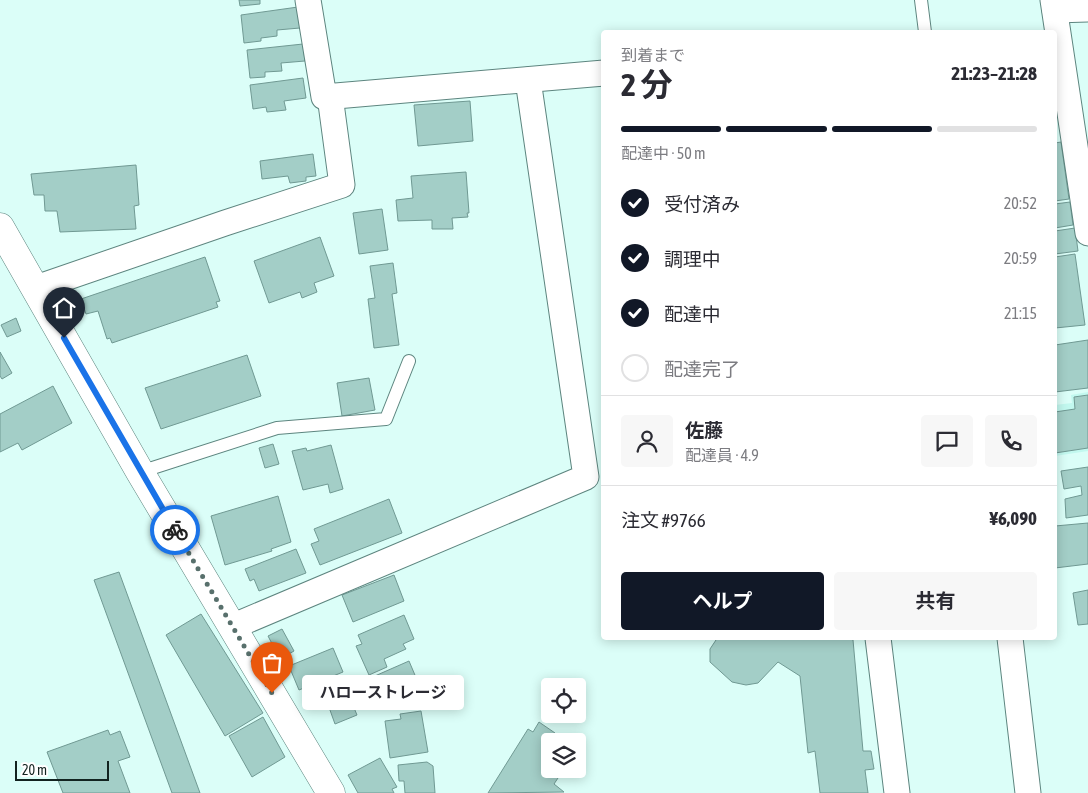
<!DOCTYPE html>
<html lang="ja">
<head>
<meta charset="utf-8">
<style>
	:root { --surface:#fff; --page:#f7f7f7; --text:#2b2b33; --muted:#7c7c81; --line:#e1e1e2; --accent:#111827 }
	body { margin:0; font-family:"Asap Condensed","Noto Sans JP",sans-serif; background:var(--page); color:var(--text); height:100vh; display:flex; flex-direction:column; font-size:19px; white-space:nowrap }
	* { box-sizing:border-box; margin:0 }
	p { font-size:16px; color:var(--muted) }
	.icon { flex:none; width:28px; height:28px; fill:none; stroke:currentColor; stroke-width:2; stroke-linecap:round; stroke-linejoin:round }
	.map { position:relative; flex:1; overflow:hidden }
	.panel { position:absolute; left:601px; top:30px; width:456px; height:610px; display:flex; flex-direction:column; background:var(--surface); border-radius:5px; box-shadow:0 2px 12px #0003 }
	.panel>* { flex:none }
	.tools { position:absolute; left:541px; top:678px; display:grid; gap:10px }
	.tools a { display:grid; place-items:center; width:45px; height:45px; border-radius:5px; background:var(--surface); box-shadow:0 2px 12px #0003; font-size:25px }
	.scale { position:absolute; left:15px; bottom:12px; width:94px; box-sizing:border-box; padding-left:5px; border:2px solid #122320; border-top:0; font-size:14px; line-height:18px; white-space:nowrap; color:#122320; -webkit-text-stroke:4px #fff; paint-order:stroke }
	.pin { position:absolute; display:grid; place-items:center; width:42px; height:42px; color:#fff; margin:-51px -21px; border-radius:50% 50% 50% 0; rotate:-45deg; box-shadow:0 0 5px #0007 }
	.pin .icon { rotate:45deg }
	.courier { position:absolute; display:grid; place-items:center; width:50px; height:50px; margin:-25px; border:4px solid #1a73e8; border-radius:50%; background:#fff; color:#222; box-shadow:0 1px 6px #0007 }
	.bubble { position:absolute; height:35px; border-radius:5px; background:var(--surface); box-shadow:0 2px 12px #0003; font-size:16px; font-weight:700; line-height:35px; text-align:center }
	.head em { font-style:normal; font-weight:700 }
	.head div { display:flex; flex-direction:column-reverse }
	.head { display:flex; align-items:center; justify-content:space-between; height:85px; padding:0 20px }
	h1 { font-size:32px; font-weight:700; line-height:38px }
	.bar { display:grid; grid-template-columns:repeat(4,1fr); gap:8px 5px; align-content:center; height:60px; padding:0 20px }
	.bar i { height:6px; border-radius:4px; background:var(--line) }
	.bar .on { background:var(--accent) }
	.bar p { grid-column:span 4 }
	.line { display:flex; align-items:center; gap:12px; padding:0 20px; border-top:1px solid var(--line) }
	.line div { flex:1 }
	.round { display:grid; place-items:center; flex:none; width:52px; height:52px; border-radius:5px; background:var(--page) }
	ol { padding:0 20px; list-style:none }
	li { display:flex; align-items:center; gap:15px; height:55px }
	li p { margin-inline-start:auto }
	li .icon { padding:5px; border-radius:50%; background:var(--accent); color:#fff; stroke-width:4 }
	li:last-child { color:var(--muted) }
	li i { width:28px; height:28px; border:2px solid var(--line); border-radius:50% }
	.primary-button { display:flex; gap:10px; margin-top:auto; padding:10px 20px }
	.primary-button a { flex:1; height:58px; border-radius:5px; background:var(--accent); color:#fff; font-size:20px; font-weight:700; line-height:58px; text-align:center }
	.primary-button a+a { background:var(--page); color:var(--text) }
	.map>svg:first-child { display:block }
	.built { fill:#c2f8ef }
	.building { fill:#a3cec7; stroke:#709993 }
	.lines { fill:none; stroke-linecap:round; stroke-linejoin:round }
	.lane-casing { stroke:#5d857f; stroke-width:14 }
	.street-casing { stroke:#5d857f; stroke-width:27 }
	.primary-casing { stroke:#5d857f; stroke-width:29 }
	.lane { stroke:#fff; stroke-width:12 }
	.street { stroke:#fff; stroke-width:25 }
	.primary { stroke:#fff; stroke-width:28 }
	.done { stroke:#58706c; stroke-width:5; stroke-dasharray:0 9 }
	.route { stroke:#1a73e8; stroke-width:6 }
</style>
</head>
<body>
<div class="map">
<svg width="1088" height="793" viewBox="0 0 1088 793">
	<rect width="100%" height="100%" fill="#dbfef8"/>
	<polygon class="built" points="1088,392 1088,451 1055,456 1055,405 1072,403 1071,395"/>
	<g class="building">
		<polygon points="239,0 260,0 260,4 240,6"/>
		<polygon points="298,7 300,28 277,30 277,36 261,38 261,41 244,43 241,15"/>
		<polygon points="303,44 305,61 281,63 282,71 265,72 265,77 250,78 247,50"/>
		<polygon points="303,78 306,98 284,101 286,110 267,112 266,107 253,109 250,85"/>
		<polygon points="470,101 473,141 418,146 414,105"/>
		<polygon points="1061,142 1069,199 1055,201 1055,143"/>
		<polygon points="313,154 316,176 306,177 306,181 290,183 288,176 262,179 260,161"/>
		<polygon points="136,165 139,205 134,206 136,229 60,232 57,211 45,211 44,195 34,195 31,174"/>
		<polygon points="466,172 469,213 467,213 468,217 452,218 453,229 432,229 432,220 398,221 396,200 413,198 411,176"/>
		<polygon points="1070,202 1073,225 1055,228 1055,204"/>
		<polygon points="382,209 388,250 359,254 353,213"/>
		<polygon points="1075,228 1078,251 1055,254 1055,231"/>
		<polygon points="320,237 334,276 314,283 317,292 302,298 300,292 269,303 254,261"/>
		<polygon points="1075,254 1085,325 1055,328 1055,257"/>
		<polygon points="205,257 220,301 216,302 218,307 112,343 110,338 107,339 98,311 86,314 81,299"/>
		<polygon points="393,263 397,293 392,294 399,345 374,348 368,299 375,298 370,266"/>
		<polygon points="16,318 21,331 7,337 1,325"/>
		<polygon points="1088,340 1088,388 1055,392 1055,345"/>
		<polygon points="0,352 12,373 2,379 0,376"/>
		<polygon points="247,355 261,396 161,429 145,388"/>
		<polygon points="369,378 375,410 342,416 337,383"/>
		<polygon points="53,386 72,423 22,450 18,443 0,452 0,414"/>
		<polygon points="1088,395 1088,448 1055,453 1055,412 1075,409 1074,397"/>
		<polygon points="273,444 279,464 265,468 259,448"/>
		<polygon points="331,445 343,489 330,493 328,484 303,490 292,451 306,448 307,451"/>
		<polygon points="1088,467 1088,515 1066,518 1065,499 1082,495 1081,486 1064,489 1061,471"/>
		<polygon points="278,496 291,542 271,549 272,551 225,565 211,516"/>
		<polygon points="389,499 402,533 320,565 311,544 319,541 314,529"/>
		<polygon points="1088,523 1088,564 1055,568 1055,526"/>
		<polygon points="296,549 306,573 259,591 254,579 250,581 245,569"/>
		<polygon points="119,572 200,793 172,793 94,580"/>
		<polygon points="394,575 404,601 353,622 342,595"/>
		<polygon points="1088,590 1088,624 1078,625 1073,593"/>
		<polygon points="201,614 263,713 225,736 166,635"/>
		<polygon points="404,615 414,639 403,644 406,649 384,659 387,667 369,675 356,646 362,644 358,635"/>
		<polygon points="282,629 294,651 280,659 268,636"/>
		<polygon points="713,638 849,638 853,640 863,751 871,751 874,769 865,770 868,793 820,793 815,751 808,753 800,676 778,662 758,683 746,685 732,682 710,662 710,649 716,640"/>
		<polygon points="333,648 343,672 299,690 289,666"/>
		<polygon points="409,661 420,687 379,704 368,679"/>
		<polygon points="347,691 357,715 335,724 326,699"/>
		<polygon points="421,711 428,752 390,758 385,721 401,719 400,714"/>
		<polygon points="263,717 285,757 252,777 229,736"/>
		<polygon points="539,722 555,733 550,741 550,769 564,769 554,784 564,792 488,793 528,729 533,732"/>
		<polygon points="108,730 110,735 120,731 130,757 118,761 130,793 63,793 47,752"/>
		<polygon points="380,758 397,787 392,789 394,793 358,793 348,775"/>
		<polygon points="427,762 433,766 435,793 405,793 404,781 399,781 398,765"/>
	</g>
	<g class="lines">
		<defs>
			<g id="lane">
				<polyline points="921,0 925,32"/>
				<polyline points="140,472 277,428 386,419 409,361"/>
			</g>
			<g id="street">
				<polyline points="308,0 324,97 604,73"/>
				<polyline points="1053,0 1088,233"/>
				<polyline points="1055,10 1088,9"/>
				<polyline points="36,288 225,223 342,185 330,96"/>
				<polyline points="234,626 586,477 528,80"/>
				<polyline points="878,638 897,793"/>
				<polyline points="1010,638 1028,793"/>
			</g>
			<polyline id="primary" points="0,227 140,472 331,793"/>
		</defs>
		<use href="#lane" class="lane-casing"/>
		<use href="#street" class="street-casing"/>
		<use href="#primary" class="primary-casing"/>
		<use href="#lane" class="lane"/>
		<use href="#street" class="street"/>
		<use href="#primary" class="primary"/>
	</g>
	<g class="lines">
		<polyline class="done" points="175,530 272,693"/>
		<polyline class="route" points="64,338 175,530"/>
	</g>
</svg>
<div class="tools">
<a><svg class="icon" aria-label="locate" viewBox="0 0 24 24"><circle cx="12" cy="12" r="6"/><path d="M12 2v4M12 18v4M2 12h4M18 12h4"/></svg></a>
<a><svg class="icon" aria-label="layers" viewBox="0 0 24 24"><path d="M12 4l9 5-9 5-9-5zM3 14l9 5 9-5"/></svg></a>
</div>
<div class="scale">20 m</div>
<div class="pin" style="left:272px;top:693px;background:#ea580c"><svg class="icon" aria-label="bag" viewBox="0 0 24 24"><path d="M5 8h14l-1 12H6zM9 8a3 3 0 0 1 6 0"/></svg></div>
<div class="pin" style="left:64px;top:338px;background:#1f2937"><svg class="icon" aria-label="home" viewBox="0 0 24 24"><path d="M3 11l9-7 9 7M6 9v11h12V9"/></svg></div>
<div class="courier" style="left:175px;top:530px"><svg class="icon" aria-label="bike" viewBox="0 0 24 24"><circle cx="6" cy="16" r="4"/><circle cx="18" cy="16" r="4"/><path d="M6 16l4-8h5l3 8M10 8l3 8H6M13 5h3"/></svg></div>
<div class="bubble" style="left:302px;top:675px;width:162px">ハローストレージ</div>
<section class="panel">
<div class="head"><div><h1>2 分</h1><p>到着まで</p></div><em>21:23–21:28</em></div>
<div class="bar"><i class="on"></i><i class="on"></i><i class="on"></i><i></i><p>配達中 · 50 m</p></div>
<ol>
<li><svg class="icon" aria-label="check" viewBox="0 0 24 24"><path d="M5 12l5 5 9-10"/></svg>受付済み<p>20:52</p></li>
<li><svg class="icon" aria-label="check" viewBox="0 0 24 24"><path d="M5 12l5 5 9-10"/></svg>調理中<p>20:59</p></li>
<li><svg class="icon" aria-label="check" viewBox="0 0 24 24"><path d="M5 12l5 5 9-10"/></svg>配達中<p>21:15</p></li>
<li><i></i>配達完了</li>
</ol>
<div class="line" style="height:90px"><a class="round"><svg class="icon" aria-label="person" viewBox="0 0 24 24"><circle cx="12" cy="8" r="4"/><path d="M4 21q1-7 8-7t8 7"/></svg></a><div><b>佐藤</b><p>配達員 · 4.9</p></div><a class="round"><svg class="icon" aria-label="chat" viewBox="0 0 24 24"><path d="M4 5h16v11H9l-5 4z"/></svg></a><a class="round"><svg class="icon" aria-label="phone" viewBox="0 0 24 24"><path d="M5 4h4l2 5-3 2q2 4 5 5l2-3 5 2v4C11 20 4 13 5 4z"/></svg></a></div>
<div class="line" style="height:65px"><div>注文 #9766</div><b>¥6,090</b></div>
<div class="primary-button"><a>ヘルプ</a><a>共有</a></div>
</section>
</div>
</body>
</html>
